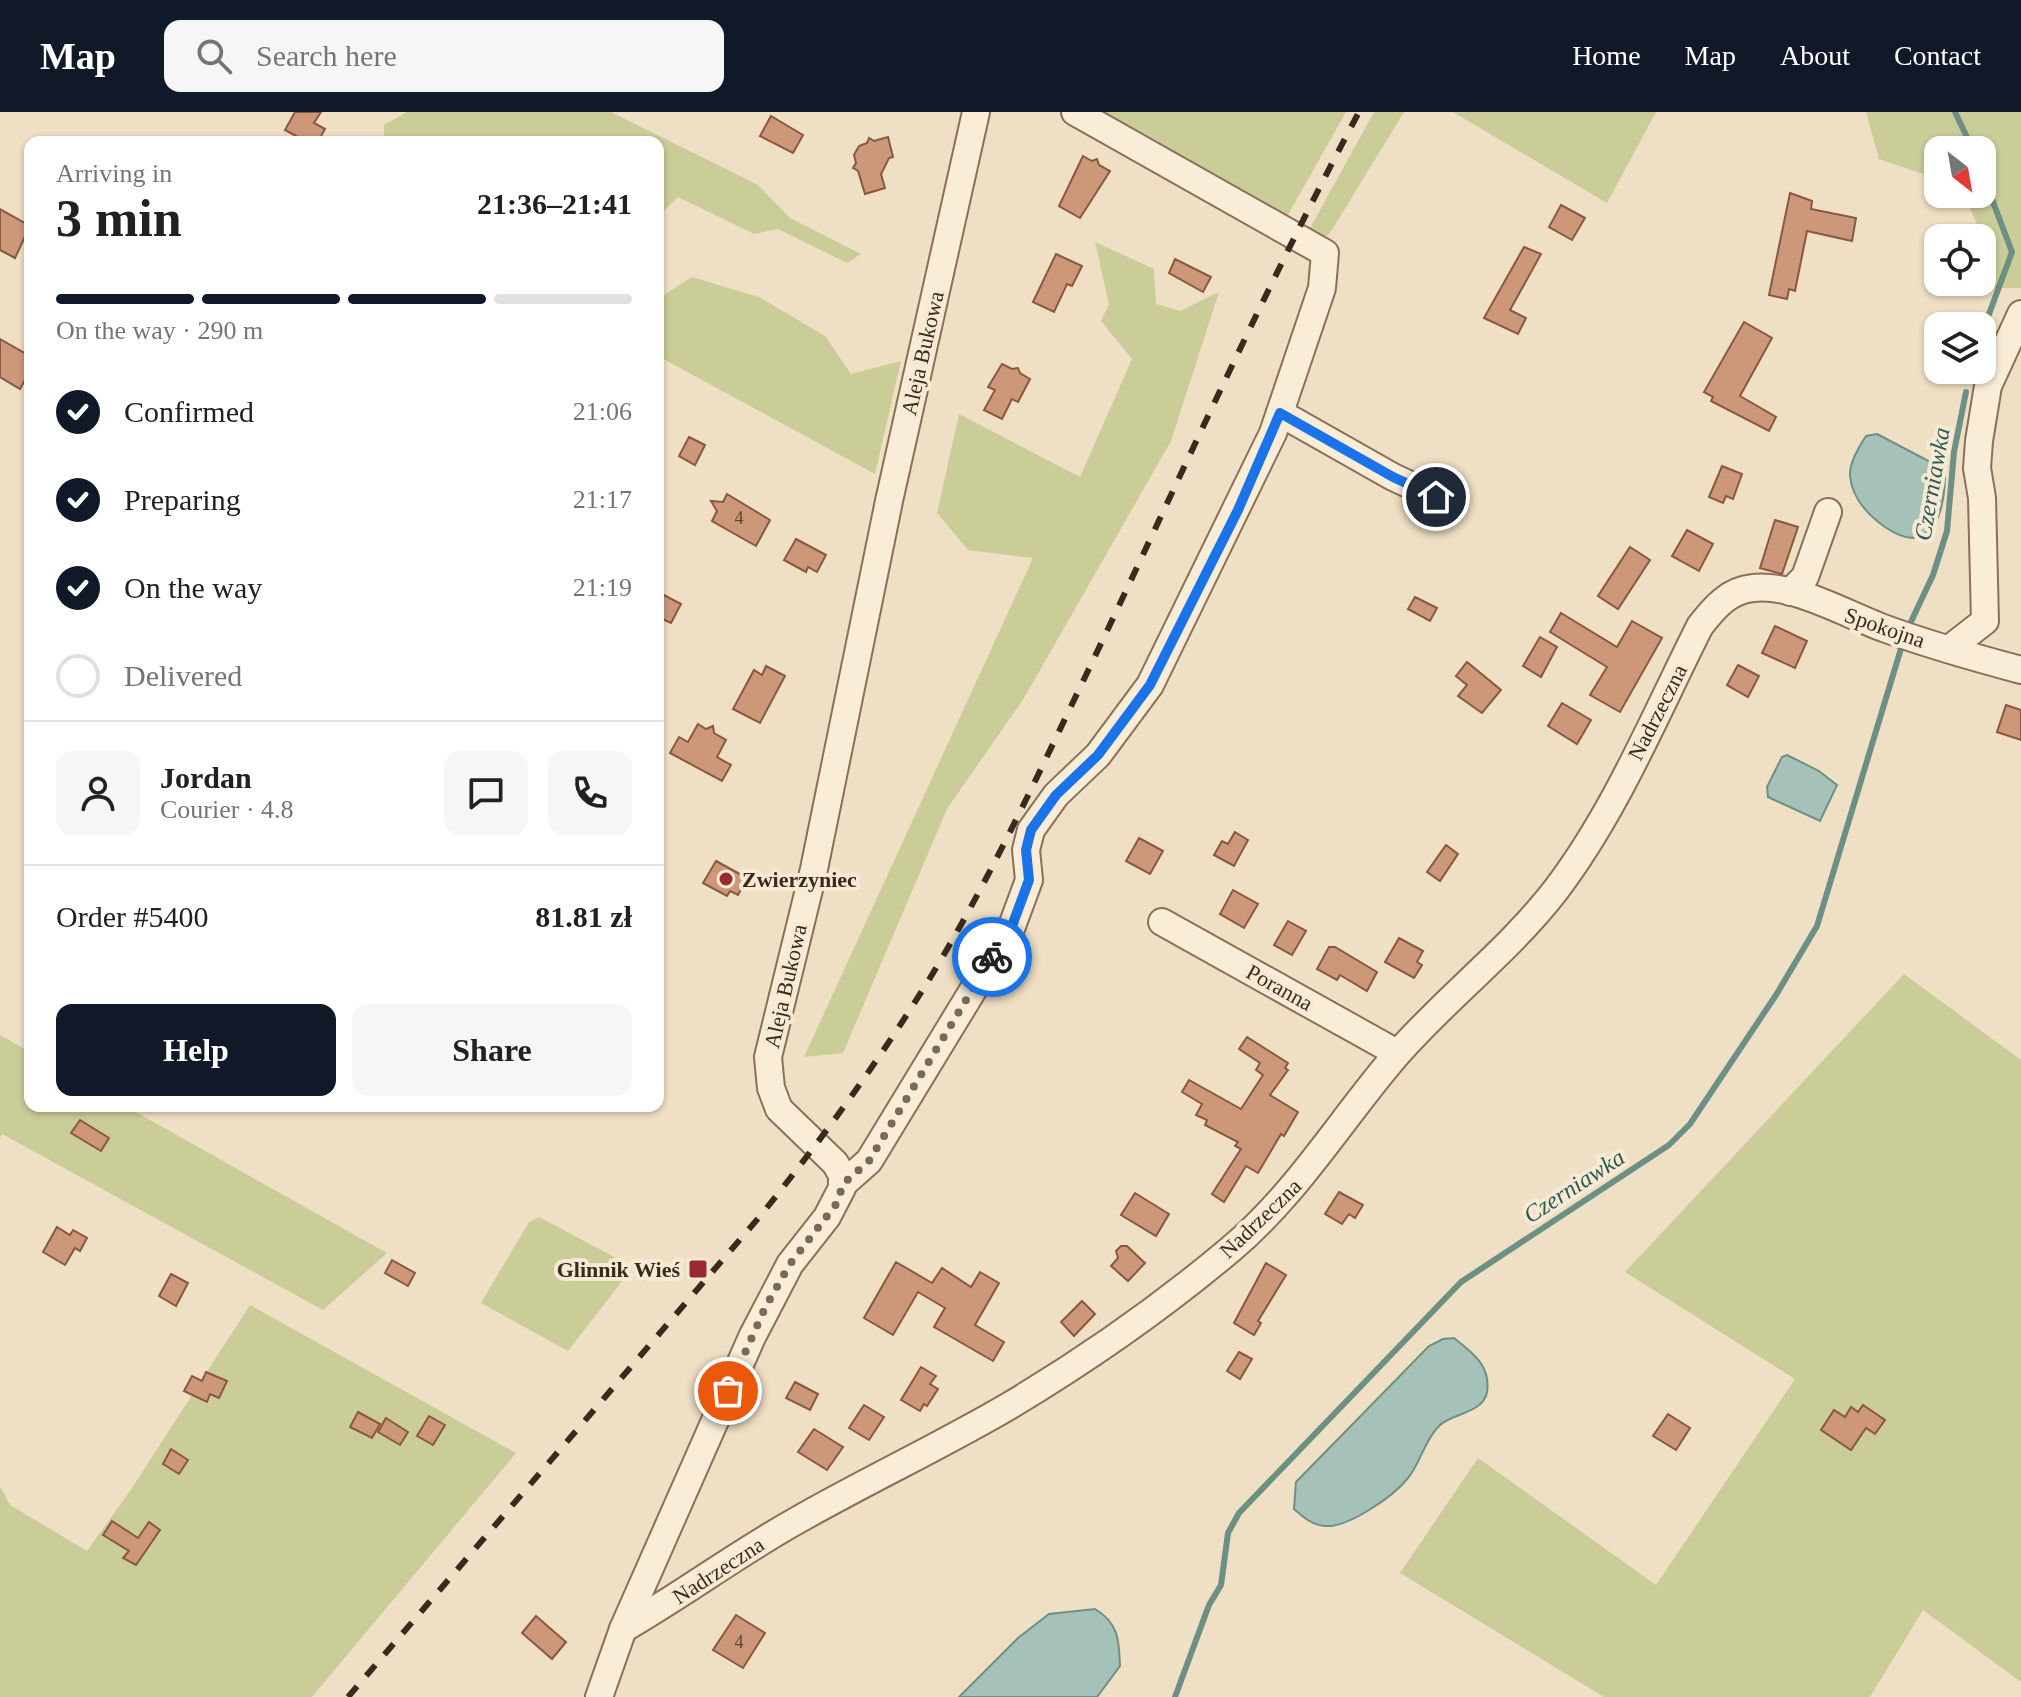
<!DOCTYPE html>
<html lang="en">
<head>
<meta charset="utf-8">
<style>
	:root { --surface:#fff; --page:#f6f6f6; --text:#202124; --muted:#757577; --line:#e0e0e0; --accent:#111827 }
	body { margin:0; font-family:"Times New Roman",serif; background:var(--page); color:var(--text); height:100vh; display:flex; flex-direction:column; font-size:30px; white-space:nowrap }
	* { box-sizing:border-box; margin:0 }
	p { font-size:26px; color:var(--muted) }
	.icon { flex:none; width:44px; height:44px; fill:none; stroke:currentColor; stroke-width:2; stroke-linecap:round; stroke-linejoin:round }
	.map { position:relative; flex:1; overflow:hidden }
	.drawer { position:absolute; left:24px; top:24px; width:640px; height:976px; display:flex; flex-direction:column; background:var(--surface); border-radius:16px; box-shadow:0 2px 6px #0004 }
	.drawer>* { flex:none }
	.needle { width:52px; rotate:149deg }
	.buttons { position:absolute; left:1924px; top:24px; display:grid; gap:16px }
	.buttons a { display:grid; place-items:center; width:72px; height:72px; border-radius:16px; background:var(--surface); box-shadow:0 2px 6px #0004; font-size:40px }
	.pin { position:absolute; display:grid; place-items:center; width:68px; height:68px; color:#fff; margin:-34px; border:4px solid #fff; border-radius:50%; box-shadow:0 2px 8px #0007 }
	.courier { position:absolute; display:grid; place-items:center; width:80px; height:80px; margin:-40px; border:6px solid #1a73e8; border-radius:50%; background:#fff; color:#222; box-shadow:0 2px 10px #0007 }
	.head em { font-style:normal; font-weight:700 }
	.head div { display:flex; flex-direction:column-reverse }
	.head { display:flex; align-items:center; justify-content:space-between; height:136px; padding:0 32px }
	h1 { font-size:52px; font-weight:700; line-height:60px }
	.bar { display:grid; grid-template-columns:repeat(4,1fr); gap:12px 8px; align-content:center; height:96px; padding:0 32px }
	.bar i { height:10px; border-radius:6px; background:var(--line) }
	.bar .selected { background:var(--accent) }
	.bar p { grid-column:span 4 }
	.line { display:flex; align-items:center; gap:20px; padding:0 32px; border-top:2px solid var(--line) }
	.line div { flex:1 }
	.round { display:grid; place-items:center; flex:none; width:84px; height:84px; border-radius:16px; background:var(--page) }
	ol { padding:0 32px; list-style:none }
	li { display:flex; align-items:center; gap:24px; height:88px }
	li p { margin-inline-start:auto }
	li .icon { padding:8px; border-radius:50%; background:var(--accent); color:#fff; stroke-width:4 }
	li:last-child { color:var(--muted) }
	li i { width:44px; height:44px; border:4px solid var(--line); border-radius:50% }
	.button { display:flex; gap:16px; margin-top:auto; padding:16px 32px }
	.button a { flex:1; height:92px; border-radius:16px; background:var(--accent); color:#fff; font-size:32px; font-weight:700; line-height:92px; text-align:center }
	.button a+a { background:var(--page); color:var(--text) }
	header { display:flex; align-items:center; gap:48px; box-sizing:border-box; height:112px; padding:0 40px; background:var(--accent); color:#fff }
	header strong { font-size:38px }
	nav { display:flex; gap:44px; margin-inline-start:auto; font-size:28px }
	.search { width:560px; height:72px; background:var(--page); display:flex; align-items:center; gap:20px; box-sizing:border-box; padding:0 28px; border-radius:16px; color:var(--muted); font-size:30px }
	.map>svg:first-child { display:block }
	.green { fill:#cacd98 }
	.water { fill:#a6c2b8; stroke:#6d9085; stroke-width:2 }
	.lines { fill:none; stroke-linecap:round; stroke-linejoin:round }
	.stream { stroke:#6d9085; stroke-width:6 }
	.building { fill:#cd977a; stroke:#895840; stroke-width:2 }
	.minor-casing { stroke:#8a705a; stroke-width:30 }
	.minor { stroke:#f9edd8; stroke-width:26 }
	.rail { stroke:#392a1e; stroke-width:6; stroke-dasharray:14 14; stroke-linecap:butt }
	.done { stroke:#796958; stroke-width:8; stroke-dasharray:0 14.4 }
	.route { stroke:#1a73e8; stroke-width:10 }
	.poi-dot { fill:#992a32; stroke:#f6ead4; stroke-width:3 }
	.labels { text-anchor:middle; stroke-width:8; stroke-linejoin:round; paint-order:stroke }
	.number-label { font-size:18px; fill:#5e4535 }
	.street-label { font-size:22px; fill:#392a1e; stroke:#f6ead4 }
	.poi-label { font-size:22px; font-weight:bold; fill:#392a1e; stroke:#f6ead4; text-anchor:start }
	.water-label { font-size:24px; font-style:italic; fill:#2e5954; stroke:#f6ead4 }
</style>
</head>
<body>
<header>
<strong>Map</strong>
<div class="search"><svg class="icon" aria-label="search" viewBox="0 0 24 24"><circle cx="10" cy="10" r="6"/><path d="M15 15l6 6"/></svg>Search here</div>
<nav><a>Home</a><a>Map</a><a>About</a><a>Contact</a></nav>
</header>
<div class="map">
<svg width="2021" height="1585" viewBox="0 0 2021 1585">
	<rect width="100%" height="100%" fill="#efdfc4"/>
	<g class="green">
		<polygon points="407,0 611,0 758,73 790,106 861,142 847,151 778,117 754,122 678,85 658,105 658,30 384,30 384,13"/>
		<polygon points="1097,0 1346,0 1285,108"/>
		<polygon points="1374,0 1404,0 1330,121 1321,128 1308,120"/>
		<polygon points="1453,0 1656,0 1607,91"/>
		<polygon points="1866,0 2021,0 2021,176 1983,176 1988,135 1963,82 1982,82 1982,38 1938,38 1938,67 1879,47"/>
		<polygon points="1095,130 1154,157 1156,192 1180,199 1219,180 1171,329 1024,586 947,697 843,941 804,945 1033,446 968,438 937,401 959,302 1080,365 1132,247 1101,209 1109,192"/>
		<polygon points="692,165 759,185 825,224 851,262 901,249 875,362 658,244 658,187"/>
		<polygon points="1904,862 2021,948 2021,1570 1923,1498 1870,1585 1604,1585 1400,1461 1478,1346 1656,1473 1795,1267 1625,1160"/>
		<polygon points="0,923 30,940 30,994 125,994 387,1141 323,1198 2,1022 0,1025"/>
		<polygon points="539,1105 633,1155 568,1239 481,1191 529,1110"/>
		<polygon points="250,1193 516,1341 312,1585 0,1585 0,1374 10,1393 87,1439 130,1379"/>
	</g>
	<g class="water">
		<path d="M1877 322 1938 354 1945 365C1944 404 1930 446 1885 415 1868 403 1852 386 1850 364 1849 352 1859 334 1866 324Z"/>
		<polygon points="1787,643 1819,659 1837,673 1820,709 1768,685 1767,675 1782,645"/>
		<path d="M1454 1226C1473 1241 1491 1254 1487 1280 1483 1302 1451 1301 1439 1314 1424 1329 1421 1350 1408 1366 1394 1384 1348 1416 1325 1414 1312 1413 1303 1405 1294 1397L1296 1370 1429 1234 1443 1227Z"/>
		<path d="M1095 1497C1119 1511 1119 1529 1120 1554L1097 1585H959L1018 1526 1049 1502Z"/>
	</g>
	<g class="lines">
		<g class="stream">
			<polyline points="1955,0 1973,38"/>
			<polyline points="1982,61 2012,140 1982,221"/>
			<polyline points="1909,514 1933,463 1947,419 1954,340 1966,280"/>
			<polyline points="1175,1585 1209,1493 1221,1473 1228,1421 1239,1401 1461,1170 1669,1033 1690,1012 1776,883 1817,814 1903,530"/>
		</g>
	</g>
	<g class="building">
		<polygon points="295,0 321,0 314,11 325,17 318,30 307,30 285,18"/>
		<polygon points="771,4 803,23 793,41 760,24"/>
		<polygon points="888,25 893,45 889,46 881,62 885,76 865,82 858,59 853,56 856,51 854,43 859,34 867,31 869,26 874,29"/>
		<polygon points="1083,44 1092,49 1097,47 1099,53 1110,59 1080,106 1059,94"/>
		<polygon points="1790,81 1812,89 1811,97 1856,106 1852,129 1807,119 1795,179 1789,177 1787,187 1769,183"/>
		<polygon points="1561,93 1585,106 1572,128 1549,115"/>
		<polygon points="0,97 30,114 15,146 0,138"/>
		<polygon points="1524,135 1541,142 1510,198 1526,206 1518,222 1484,206"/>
		<polygon points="1056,142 1082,154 1072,174 1067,172 1054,200 1033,190"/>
		<polygon points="1175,147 1211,165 1203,180 1169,161"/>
		<polygon points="1744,210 1772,226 1740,284 1776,305 1769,319 1711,289 1713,285 1704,280"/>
		<polygon points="0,227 30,244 30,259 20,277 0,265"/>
		<polygon points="1002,252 1012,257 1018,256 1020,261 1030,267 1018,290 1012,287 1002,307 984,298 995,278 988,275"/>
		<polygon points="689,325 705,333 695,353 679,344"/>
		<polygon points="1722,354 1742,362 1733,387 1726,384 1723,391 1709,385"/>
		<polygon points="727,382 770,408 756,434 712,409 717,399 711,389 723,390"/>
		<polygon points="1775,408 1798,415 1782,462 1760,456"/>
		<polygon points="1687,418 1713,432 1699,459 1672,444"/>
		<polygon points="796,427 826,443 817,460 808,455 806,460 784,448"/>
		<polygon points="1630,435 1650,448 1618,497 1598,484"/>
		<polygon points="658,480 681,492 671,511 658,505"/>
		<polygon points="1415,485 1437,496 1430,509 1408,497"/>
		<polygon points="1561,501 1617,535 1632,509 1662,526 1620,600 1590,583 1607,555 1550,520"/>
		<polygon points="1775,514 1807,529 1795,556 1762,541"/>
		<polygon points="1540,525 1557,535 1541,565 1523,554"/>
		<polygon points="1467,550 1501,578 1482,601 1458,584 1467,573 1456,564"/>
		<polygon points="1738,553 1759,564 1748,585 1727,573"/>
		<polygon points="766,554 785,564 760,611 733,597 754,558 762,563"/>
		<polygon points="1562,591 1591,608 1577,632 1548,614"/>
		<polygon points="2006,593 2021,598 2021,628 1997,620"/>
		<polygon points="698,612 706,617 713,614 714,621 726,628 717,645 731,653 722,669 670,641 679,625 688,630"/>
		<polygon points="1235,720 1248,728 1234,754 1214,743 1222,729 1228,732"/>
		<polygon points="1139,726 1163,739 1150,762 1126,749"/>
		<polygon points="1446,733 1458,742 1440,769 1427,760"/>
		<polygon points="716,749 747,766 738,783 730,779 727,784 703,771"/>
		<polygon points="1233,778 1258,792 1244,816 1220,802"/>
		<polygon points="1288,809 1306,819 1292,843 1274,833"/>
		<polygon points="1399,826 1423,839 1417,850 1422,853 1414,866 1385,850"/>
		<polygon points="1329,835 1335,835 1377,860 1367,879 1340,863 1337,868 1317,857"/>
		<polygon points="1247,925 1288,951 1285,956 1288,958 1270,983 1298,1000 1284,1024 1281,1022 1258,1061 1246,1054 1224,1090 1212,1082 1241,1037 1235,1034 1238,1030 1205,1013 1207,1008 1196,1003 1202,992 1182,980 1189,968 1241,997 1263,963 1256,958 1260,951 1239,937"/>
		<polygon points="80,1008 109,1026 101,1039 71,1021"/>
		<polygon points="1339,1080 1363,1093 1355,1106 1349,1102 1342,1112 1325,1102"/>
		<polygon points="1135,1081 1169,1102 1156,1124 1121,1103"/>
		<polygon points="57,1115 70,1123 73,1118 87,1126 80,1139 75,1136 65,1153 43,1140"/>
		<polygon points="1121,1134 1127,1134 1145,1151 1128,1169 1111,1154 1118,1146 1116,1139"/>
		<polygon points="392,1148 415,1161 408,1174 385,1161"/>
		<polygon points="896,1150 932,1171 942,1156 971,1175 980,1160 999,1171 975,1213 1004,1230 993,1249 934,1215 945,1196 918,1180 893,1223 864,1206"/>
		<polygon points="1266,1151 1286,1163 1258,1209 1261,1211 1254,1223 1234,1211"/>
		<polygon points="171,1162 188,1171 176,1194 159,1184"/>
		<polygon points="1082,1189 1095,1202 1074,1224 1061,1210"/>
		<polygon points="1239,1240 1252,1247 1240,1267 1227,1259"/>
		<polygon points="921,1255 936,1264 930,1272 938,1277 927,1294 924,1292 920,1299 901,1288"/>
		<polygon points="206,1260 227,1269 219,1286 210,1282 207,1290 184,1279 192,1264 202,1269"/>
		<polygon points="795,1270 818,1282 810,1298 786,1286"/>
		<polygon points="864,1293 884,1305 869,1328 849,1316"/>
		<polygon points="1863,1293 1885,1308 1875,1322 1866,1316 1851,1338 1821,1318 1834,1298 1845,1305 1851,1295 1858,1300"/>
		<polygon points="358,1300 380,1312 372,1326 350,1315"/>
		<polygon points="1668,1302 1690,1316 1676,1338 1653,1324"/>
		<polygon points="429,1304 445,1313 433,1333 417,1324"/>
		<polygon points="386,1306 408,1320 400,1333 378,1320"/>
		<polygon points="814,1317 843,1335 827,1358 798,1340"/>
		<polygon points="171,1337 188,1348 179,1362 163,1352"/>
		<polygon points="112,1409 138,1426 149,1410 160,1418 136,1453 123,1446 129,1439 103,1423"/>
		<polygon points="736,1503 765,1521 743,1556 713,1538"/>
		<polygon points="536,1504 566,1530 552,1547 522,1521"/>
	</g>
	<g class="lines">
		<defs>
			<g id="minor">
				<polyline points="1280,301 1393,365 1436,385"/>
				<polyline points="1790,480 1805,465 1828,400"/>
				<polyline points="1949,537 1985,509 1982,386 1977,356 1979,329 1988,274 2021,202"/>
				<polyline points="1162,810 1397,941"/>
				<polyline points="843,1072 869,1049 1012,814 1029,768 1026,738 1031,718 1056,683 1098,643 1150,573 1273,321 1322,176 1325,141 1075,0"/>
				<path d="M623 1517C682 1483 737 1442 796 1409 866 1369 939 1335 1009 1294 1086 1248 1162 1195 1231 1137 1296 1082 1338 1012 1392 948 1443 888 1507 841 1555 779 1616 699 1655 603 1700 514 1714 496 1729 478 1753 476 1794 471 1847 503 1886 517 1930 533 1976 546 2021 558"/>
				<polyline points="599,1585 623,1517 752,1225 790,1152 827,1105 842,1076 842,1063 835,1051 779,997 771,976 768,945 814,757 889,389 976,0"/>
			</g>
		</defs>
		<use href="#minor" class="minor-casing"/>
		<use href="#minor" class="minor"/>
		<path class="rail" d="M348 1585 761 1103C822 1027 879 949 930 866 989 769 1037 665 1086 563 1176 375 1261 184 1359 0"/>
	</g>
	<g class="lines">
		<polyline class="done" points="728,1279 765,1196 790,1152 837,1091 843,1072 869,1049 992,845"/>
		<polyline class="route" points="992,845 1012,814 1029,768 1026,738 1031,718 1056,683 1098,643 1150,573 1238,398 1280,301 1393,365 1436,385"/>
	</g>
	<g class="poi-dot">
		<circle cx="726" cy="767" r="8"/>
		<rect x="688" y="1147" width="20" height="20" rx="4"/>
	</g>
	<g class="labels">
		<g class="number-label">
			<text x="739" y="412">4</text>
			<text x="739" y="1536">4</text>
		</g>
		<g class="street-label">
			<text transform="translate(922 241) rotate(-77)" y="8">Aleja Bukowa</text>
			<text transform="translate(1885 515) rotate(19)" y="8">Spokojna</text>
			<text transform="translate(1657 600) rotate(-63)" y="8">Nadrzeczna</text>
			<text transform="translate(785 874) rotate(-77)" y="8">Aleja Bukowa</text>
			<text transform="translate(1280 875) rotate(29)" y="8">Poranna</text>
			<text transform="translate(1260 1106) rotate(-44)" y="8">Nadrzeczna</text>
			<text transform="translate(718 1458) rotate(-33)" y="8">Nadrzeczna</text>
		</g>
		<g class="poi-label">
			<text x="742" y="775">Zwierzyniec</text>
			<text x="680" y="1165" text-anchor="end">Glinnik Wieś</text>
		</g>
		<g class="water-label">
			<text transform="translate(1932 372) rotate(-80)" y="8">Czerniawka</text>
			<text transform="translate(1574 1074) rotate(-33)" y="8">Czerniawka</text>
		</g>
	</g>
</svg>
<div class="buttons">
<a><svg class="needle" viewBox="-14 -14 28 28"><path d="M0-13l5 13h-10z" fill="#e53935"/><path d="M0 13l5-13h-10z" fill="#757577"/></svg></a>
<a><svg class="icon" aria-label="locate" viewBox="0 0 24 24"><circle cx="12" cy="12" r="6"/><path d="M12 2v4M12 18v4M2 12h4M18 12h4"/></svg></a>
<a><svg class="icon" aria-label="layers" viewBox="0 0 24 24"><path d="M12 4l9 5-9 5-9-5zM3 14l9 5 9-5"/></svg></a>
</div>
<div class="pin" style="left:728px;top:1279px;background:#ea580c"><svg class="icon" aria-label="bag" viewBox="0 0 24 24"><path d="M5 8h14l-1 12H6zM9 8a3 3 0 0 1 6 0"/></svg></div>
<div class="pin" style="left:1436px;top:385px;background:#1f2937"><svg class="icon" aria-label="home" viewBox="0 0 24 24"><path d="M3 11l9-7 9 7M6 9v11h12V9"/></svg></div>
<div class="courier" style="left:992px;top:845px"><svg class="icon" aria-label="bike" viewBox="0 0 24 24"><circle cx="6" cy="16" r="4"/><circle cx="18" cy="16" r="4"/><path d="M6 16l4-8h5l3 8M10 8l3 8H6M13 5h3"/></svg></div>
<section class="drawer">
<div class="head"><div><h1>3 min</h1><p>Arriving in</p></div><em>21:36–21:41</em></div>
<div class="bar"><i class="selected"></i><i class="selected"></i><i class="selected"></i><i></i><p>On the way · 290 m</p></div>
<ol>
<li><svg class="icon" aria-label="check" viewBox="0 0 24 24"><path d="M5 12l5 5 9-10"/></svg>Confirmed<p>21:06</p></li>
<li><svg class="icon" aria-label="check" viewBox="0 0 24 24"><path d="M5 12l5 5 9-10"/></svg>Preparing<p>21:17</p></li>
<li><svg class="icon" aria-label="check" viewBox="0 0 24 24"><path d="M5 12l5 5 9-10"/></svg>On the way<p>21:19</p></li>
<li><i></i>Delivered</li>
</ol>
<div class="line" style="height:144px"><a class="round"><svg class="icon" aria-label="person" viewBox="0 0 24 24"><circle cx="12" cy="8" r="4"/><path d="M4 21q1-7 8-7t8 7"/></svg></a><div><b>Jordan</b><p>Courier · 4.8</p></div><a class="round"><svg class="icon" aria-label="chat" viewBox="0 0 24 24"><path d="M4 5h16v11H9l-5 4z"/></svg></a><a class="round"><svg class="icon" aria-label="phone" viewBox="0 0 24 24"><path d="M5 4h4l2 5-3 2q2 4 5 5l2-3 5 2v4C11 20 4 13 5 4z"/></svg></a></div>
<div class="line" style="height:104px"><div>Order #5400</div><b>81.81 zł</b></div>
<div class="button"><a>Help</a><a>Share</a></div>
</section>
</div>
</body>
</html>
